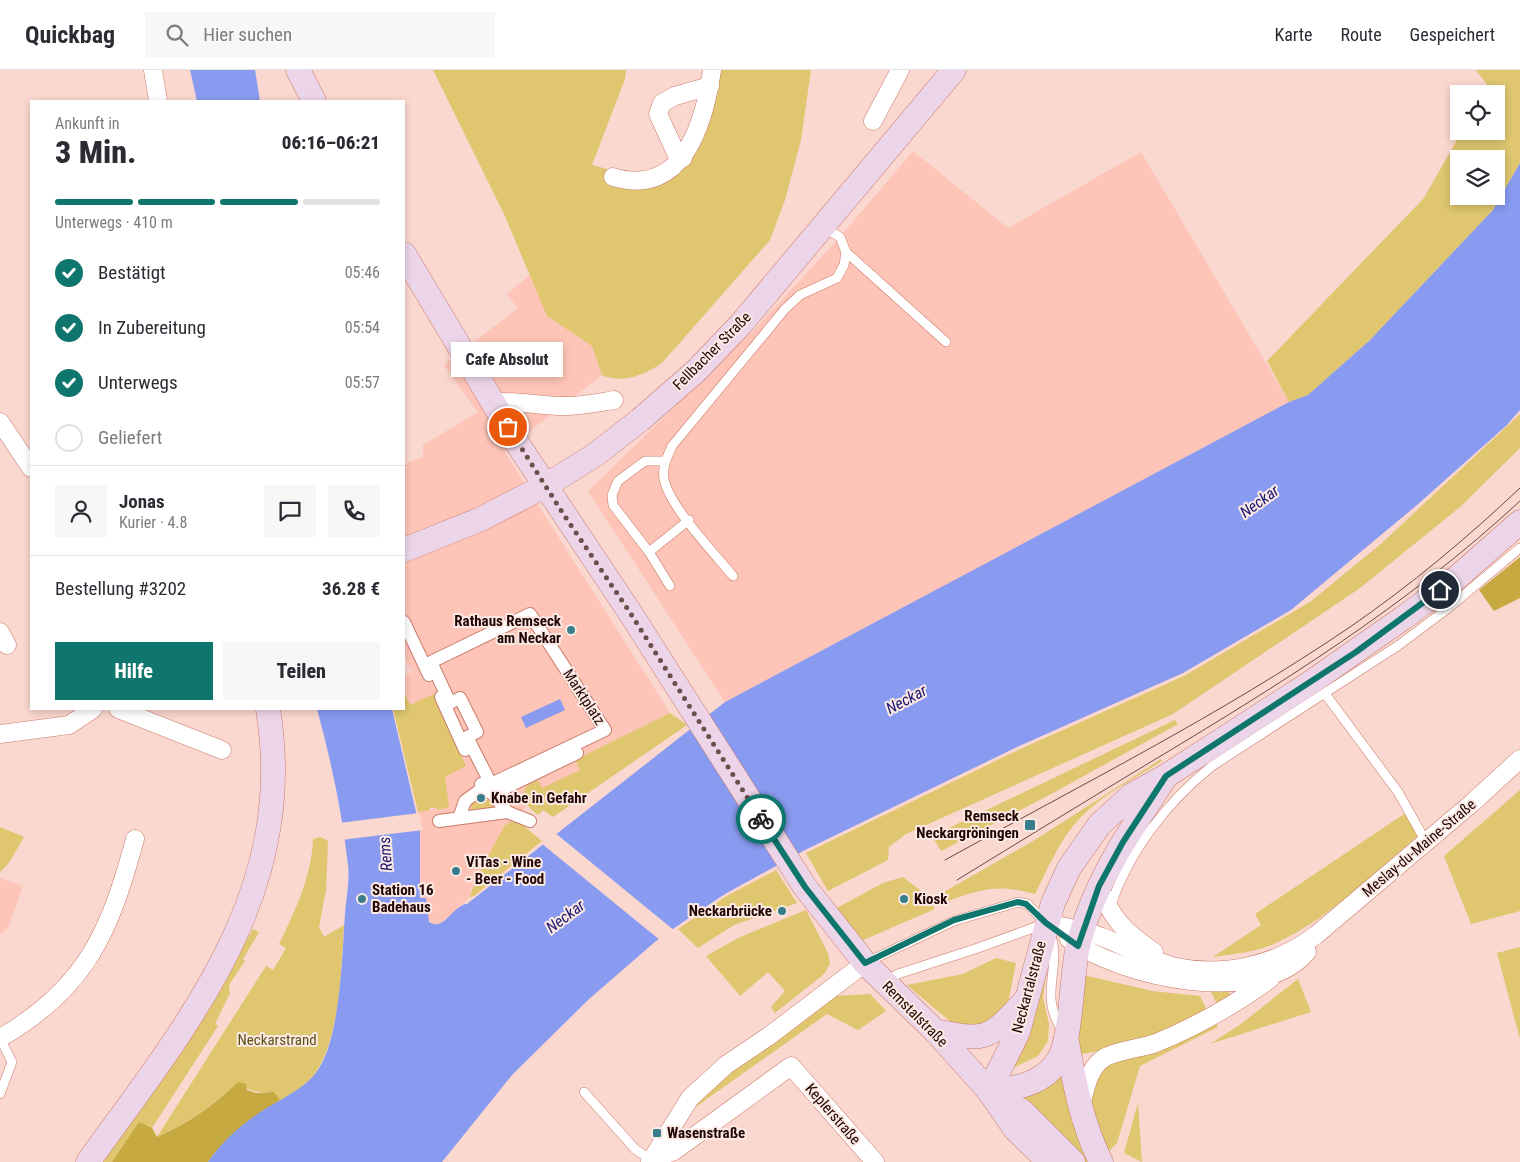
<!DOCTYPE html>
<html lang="de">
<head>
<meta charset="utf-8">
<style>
	:root { --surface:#fff; --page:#f7f7f7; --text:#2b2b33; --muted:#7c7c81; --line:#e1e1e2; --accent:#0f766e }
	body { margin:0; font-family:"Roboto Condensed",sans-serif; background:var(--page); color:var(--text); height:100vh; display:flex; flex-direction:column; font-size:19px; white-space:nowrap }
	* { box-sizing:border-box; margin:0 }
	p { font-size:16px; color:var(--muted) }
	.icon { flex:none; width:28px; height:28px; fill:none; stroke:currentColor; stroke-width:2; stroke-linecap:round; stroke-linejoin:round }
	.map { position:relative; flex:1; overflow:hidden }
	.sheet { position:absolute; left:30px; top:30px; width:375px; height:610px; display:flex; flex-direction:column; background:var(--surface); border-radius:0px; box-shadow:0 2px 8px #0003 }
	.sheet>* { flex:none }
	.fabs { position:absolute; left:1450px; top:15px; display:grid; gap:10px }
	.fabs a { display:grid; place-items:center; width:55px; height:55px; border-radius:0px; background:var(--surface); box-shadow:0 2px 8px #0003; font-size:25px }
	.pin { position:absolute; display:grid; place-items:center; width:42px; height:42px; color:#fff; margin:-21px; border:2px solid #fff; border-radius:50%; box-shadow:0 1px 5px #0007 }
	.courier { position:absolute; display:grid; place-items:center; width:50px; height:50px; margin:-25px; border:4px solid #0f766e; border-radius:50%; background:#fff; color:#222; box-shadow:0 1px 6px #0007 }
	.bubble { position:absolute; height:35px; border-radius:0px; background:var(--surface); box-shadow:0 2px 8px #0003; font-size:16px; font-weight:800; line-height:35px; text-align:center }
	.overview em { font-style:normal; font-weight:800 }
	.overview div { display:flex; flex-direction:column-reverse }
	.overview { display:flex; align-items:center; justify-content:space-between; height:85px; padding:0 25px }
	h1 { font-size:32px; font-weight:800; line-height:38px }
	.bar { display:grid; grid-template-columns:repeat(4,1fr); gap:8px 5px; align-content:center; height:60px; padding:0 25px }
	.bar i { height:6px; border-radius:4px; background:var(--line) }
	.bar .on { background:var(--accent) }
	.bar p { grid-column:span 4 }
	.line { display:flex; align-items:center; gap:12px; padding:0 25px; border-top:1px solid var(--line) }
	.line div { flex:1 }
	.round { display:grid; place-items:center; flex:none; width:52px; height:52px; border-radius:0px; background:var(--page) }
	ol { padding:0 25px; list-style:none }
	li { display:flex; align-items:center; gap:15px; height:55px }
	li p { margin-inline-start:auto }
	li .icon { padding:5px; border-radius:50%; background:var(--accent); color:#fff; stroke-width:4 }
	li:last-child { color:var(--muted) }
	li i { width:28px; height:28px; border:2px solid var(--line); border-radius:50% }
	.primary-button { display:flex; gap:10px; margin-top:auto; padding:10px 25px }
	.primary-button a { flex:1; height:58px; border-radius:0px; background:var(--accent); color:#fff; font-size:20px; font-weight:800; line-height:58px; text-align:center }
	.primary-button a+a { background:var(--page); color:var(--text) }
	header { display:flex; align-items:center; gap:30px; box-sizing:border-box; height:70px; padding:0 25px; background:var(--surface); border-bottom:1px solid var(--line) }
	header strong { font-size:24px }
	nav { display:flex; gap:28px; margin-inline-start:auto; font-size:18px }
	.search { width:350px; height:45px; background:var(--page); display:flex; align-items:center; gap:12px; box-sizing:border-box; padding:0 18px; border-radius:0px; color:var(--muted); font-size:19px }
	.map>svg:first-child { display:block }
	.built { fill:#fdc4b7 }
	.green { fill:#dfc66f; fill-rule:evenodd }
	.forest { fill:#c6a940 }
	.water { fill:#889bf0 }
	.pier { fill:#fad7cf }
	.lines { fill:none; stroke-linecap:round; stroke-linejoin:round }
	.service-casing { stroke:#cb7b6a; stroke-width:10 }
	.pedestrian-casing { stroke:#cb7b6a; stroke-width:14 }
	.minor-casing { stroke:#cb7b6a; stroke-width:19 }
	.secondary-casing { stroke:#cb7b6a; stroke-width:25 }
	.service { stroke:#fff; stroke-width:9 }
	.pedestrian { stroke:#fff; stroke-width:12 }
	.minor { stroke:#fff; stroke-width:18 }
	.secondary { stroke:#ecd5e8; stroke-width:24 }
	.tram { stroke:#694b46; stroke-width:1 }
	.done { stroke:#6d4e4a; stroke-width:5; stroke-dasharray:0 9 }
	.route { stroke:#0f766e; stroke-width:6 }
	.poi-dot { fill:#387d8b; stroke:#fbe9e4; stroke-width:2 }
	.labels { text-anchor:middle; stroke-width:4; stroke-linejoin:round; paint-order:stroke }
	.street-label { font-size:15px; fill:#210502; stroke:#fbe9e4 }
	.poi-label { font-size:15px; font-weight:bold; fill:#210502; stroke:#fbe9e4; text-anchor:start }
	.park-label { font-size:15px; fill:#5f4f18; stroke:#fbe9e4 }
	.water-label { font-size:16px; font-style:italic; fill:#1a1572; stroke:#fbe9e4 }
</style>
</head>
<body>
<header>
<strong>Quickbag</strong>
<div class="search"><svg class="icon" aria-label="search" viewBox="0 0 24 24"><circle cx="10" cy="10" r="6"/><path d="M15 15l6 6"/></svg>Hier suchen</div>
<nav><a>Karte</a><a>Route</a><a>Gespeichert</a></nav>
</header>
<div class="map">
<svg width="1520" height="1092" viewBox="0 0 1520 1092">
	<rect width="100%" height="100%" fill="#fad7cf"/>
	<g class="built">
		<polygon points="913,81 1008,158 1141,82 1289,332 725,632 588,421 752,262 840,167"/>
		<polygon points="530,205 547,246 592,276 602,305 504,381 670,643 575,690 580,700 524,727 527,736 511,752 505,755 485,797 470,822 470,827 440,854 433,855 426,847 426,829 420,829 420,759 418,742 437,738 444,707 466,696 434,625 410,635 404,621 404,606 412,602 404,585 404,394 423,387 423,375 478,342 444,295 518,238 507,224"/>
		<polygon points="0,808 23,816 8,858 0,864"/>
	</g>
	<g class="green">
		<path d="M433 0H626L625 9 592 95 634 106 674 89 688 64 709 0H811L801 70 785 130 770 170 662 293C644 305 623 314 602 305L592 276 547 246 504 144Z"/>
		<path d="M1476 0H1520V93L1493 140 1370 270 1308 325 1289 332 1267 291 1424 128 1462 61H1496V24H1483L1488 16ZM1459 89H1496V126H1459Z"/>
		<polygon points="1520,344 1520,378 1460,437 1360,518 1173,644 906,764 889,777 888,790 828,821 806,783 1016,681 1184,606 1310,532 1382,473"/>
		<polygon points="404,621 410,635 434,624 466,696 445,707 449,737 437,740 437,738 430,738 430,740 418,742 393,639 404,639"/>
		<path d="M670 643 687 655 553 747 543 740 538 745C528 737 519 728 527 715L538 710 542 718 580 700 575 690Z"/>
		<polygon points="1175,650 1178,654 1053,723 941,781 932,766"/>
		<path d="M1161 689 1162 691C1134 709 1103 724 1080 748 1060 769 1048 798 1035 824 999 814 983 818 948 831L944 822 1038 768Z"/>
		<polygon points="1520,720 1520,841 1471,854 1444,786"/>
		<polygon points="479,725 485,725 493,733 493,738 474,742 471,740 472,731"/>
		<path d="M1407 742 1419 765C1374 803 1330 848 1276 873 1257 882 1234 884 1213 887L1261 855 1255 844Z"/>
		<path d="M511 752 520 753 542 771 474 826 470 827C470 820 499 765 505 755Z"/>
		<path d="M0 757 24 767C16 779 11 794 0 802Z"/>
		<path d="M321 767 328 771 326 820 319 857 324 867 344 855C341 899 341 963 316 1002 308 1014 292 1024 280 1030L274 1022C259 1022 250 1023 238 1012 213 1036 188 1053 157 1067L266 896 273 900 286 878 279 874C295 842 312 805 313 769Z"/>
		<polygon points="776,800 797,833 734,855 698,878 678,859 725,827"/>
		<polygon points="903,807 921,821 935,839 861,871 833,840 883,813"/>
		<polygon points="806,840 828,883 830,894 824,904 775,943 771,937 785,921 768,902 740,926 706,886 740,867"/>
		<polygon points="253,859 259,862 243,889 245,891 229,915 230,923 215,954 218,956 152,1058 139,1053 112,1092 99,1092 202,946"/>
		<polygon points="1520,877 1520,969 1497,883"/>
		<polygon points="996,888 1016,893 1007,938 988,957 952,953 907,915 963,904"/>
		<polygon points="1047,897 1043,927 1049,954 1048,971 1038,986 1011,999"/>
		<path d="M1079 904 1152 921 1200 926 1209 944C1168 964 1122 977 1077 985Z"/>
		<polygon points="1298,909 1311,942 1210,974 1241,954"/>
		<polygon points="1227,918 1231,928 1219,938 1210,920"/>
		<polygon points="870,924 886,941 858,960 827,944 687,1043 707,1020 834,926"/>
		<polygon points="1215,950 1218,957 1140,996 1117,1073 1107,1083 1088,1028 1105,991"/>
		<polygon points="1063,999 1090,1092 1080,1092 1019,1026"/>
		<polygon points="1138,1033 1142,1092 1124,1083"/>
	</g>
	<g class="forest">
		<polygon points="1520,487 1520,528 1494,541 1479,520"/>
		<path d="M238 1012 246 1014 247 1020 256 1023 274 1022 280 1030C252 1048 227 1065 208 1092H112L139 1052 152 1058 157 1067C189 1053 213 1036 238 1012Z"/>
	</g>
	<g class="water">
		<polygon points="190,0 255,0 260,31 197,31"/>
		<path d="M1520 93V340L1507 355 1417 435 1291 540 1183 603 1015 678 805 780 725 824 683 852 656 871 588 930 512 1005 442 1092H208C226 1066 251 1046 279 1031 292 1023 305 1016 315 1004 341 972 342 885 345 844 346 829 350 811 348 795 342 742 331 690 317 639H392L420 759V828H426L429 852C444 862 453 835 467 834L725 632 1289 332 1308 325 1370 270 1493 140Z"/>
		<polygon points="560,629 565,640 526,658 521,647"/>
	</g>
	<g class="pier">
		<polygon points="419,743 423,760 341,770 339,753"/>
		<polygon points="554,762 675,861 661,871 541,773"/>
	</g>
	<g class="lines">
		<defs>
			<g id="service">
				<polyline points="846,182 946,272"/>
				<polyline points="665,391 645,391 618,411 612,425 613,435 649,482 689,450"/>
				<polyline points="649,482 670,516"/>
				<path d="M733 506C714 483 669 436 664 409 662 397 667 387 672 376L785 239 800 225 837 208 844 195 846 182 840 167 824 158"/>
				<polyline points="1326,625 1398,722 1426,772"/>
				<path d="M1110 838C1128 782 1167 732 1212 696L1399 575 1447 539 1520 478"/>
				<path d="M1050 863C1063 898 1037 925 1063 961"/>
				<polyline points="865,893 954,851 1018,832 1027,834 1045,852"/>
				<polyline points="885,912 898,904 975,879 1044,854"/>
				<polyline points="584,1022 635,1079 651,1090"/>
				<polyline points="0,1024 12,992 0,968"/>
			</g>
			<g id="pedestrian">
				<polygon points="530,544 605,660 491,714 467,667 477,662 460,628 450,633 431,592"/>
				<polyline points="404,552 429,605"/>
				<polyline points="441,627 465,680"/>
				<polyline points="481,714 483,718 493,724 507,742"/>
				<polyline points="493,724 577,683"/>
				<polyline points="459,748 465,731 483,718"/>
				<polyline points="439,751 507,742 530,751"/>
			</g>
			<g id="minor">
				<polyline points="153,0 158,31"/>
				<polyline points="873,51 900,0"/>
				<polyline points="683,88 677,85 658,44 662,33 675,26 710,16"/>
				<path d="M613 107C683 128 704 54 712 0"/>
				<path d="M492 332C515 331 537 335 559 336 578 337 596 333 614 330"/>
				<polyline points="0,352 31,398"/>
				<polyline points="0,562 7,575"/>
				<polyline points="118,639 222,680"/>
				<polyline points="0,664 69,655 93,639"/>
				<path d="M1099 816C1112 850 1125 862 1154 882"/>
				<path d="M1046 853C1065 857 1084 860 1102 867 1126 876 1150 891 1176 897 1224 907 1277 895 1316 865L1472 733 1520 689"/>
				<path d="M1069 869C1121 907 1259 938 1307 882"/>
				<path d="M0 968C87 918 110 861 135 769"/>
				<path d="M1081 1035C1085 1020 1089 997 1104 988 1115 981 1142 978 1156 973 1198 956 1234 935 1270 909"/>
				<polyline points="651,1090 674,1081 791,996 875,1092"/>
				<polyline points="650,1092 690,1028 726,995 769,966 865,893"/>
			</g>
			<g id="secondary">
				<polyline points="298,0 314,31"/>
				<polyline points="404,184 519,376 629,541 805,817 865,893 935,961 989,1021 1015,1059 1049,1092"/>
				<polyline points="404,480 481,449 545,416 595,385 640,350 696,301 741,254 954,0"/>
				<path d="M935 961C985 971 988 971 1024 932"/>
				<path d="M1066 967C1074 1010 1081 1052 1101 1092"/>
				<polyline points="989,1021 1018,962 1053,833 1069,798 1100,754 1132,725 1166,706 1310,613 1403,548 1453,511 1520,452"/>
				<path d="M989 1021C1016 1019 1044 1014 1059 989 1072 966 1071 906 1078 876 1093 815 1128 763 1163 711"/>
				<polyline points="1001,1029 1022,1041 1073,1092"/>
				<path d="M88 1092C189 952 298 823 268 639"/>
			</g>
		</defs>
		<use href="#service" class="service-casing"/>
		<use href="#pedestrian" class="pedestrian-casing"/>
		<use href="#minor" class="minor-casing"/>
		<use href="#secondary" class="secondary-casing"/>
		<use href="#service" class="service"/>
		<use href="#pedestrian" class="pedestrian"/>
		<use href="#minor" class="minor"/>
		<use href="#secondary" class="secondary"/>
		<g class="tram">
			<path d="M945 790C1081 715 1222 644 1350 557 1411 515 1467 468 1520 418"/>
			<path d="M957 810C1019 772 1081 734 1144 696 1276 617 1407 536 1520 431"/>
		</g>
	</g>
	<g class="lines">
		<polyline class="done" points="508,357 564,445 629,541 761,749"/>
		<polyline class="route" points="761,749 805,817 865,893 954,850 1018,832 1026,834 1046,853 1078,876 1099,816 1123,772 1166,706 1356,582 1440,520"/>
	</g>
	<g class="poi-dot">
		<circle cx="571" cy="560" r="5"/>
		<circle cx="481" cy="728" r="5"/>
		<rect x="1024" y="749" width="12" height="12" rx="2.5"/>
		<circle cx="456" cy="801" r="5"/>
		<circle cx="362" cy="829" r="5"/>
		<circle cx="904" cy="829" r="5"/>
		<circle cx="782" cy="841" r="5"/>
		<rect x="652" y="1058" width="10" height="10" rx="2.5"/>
	</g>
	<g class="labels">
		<g class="street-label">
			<text transform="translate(712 281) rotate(-45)" y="5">Fellbacher Straße</text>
			<text transform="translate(584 627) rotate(57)" y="5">Marktplatz</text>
			<text transform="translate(1419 778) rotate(-40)" y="5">Meslay-du-Maine-Straße</text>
			<text transform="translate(1029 917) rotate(-75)" y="5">Neckartalstraße</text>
			<text transform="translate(915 944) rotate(45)" y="5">Remstalstraße</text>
			<text transform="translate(833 1044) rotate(49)" y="5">Keplerstraße</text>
		</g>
		<g class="poi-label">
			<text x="561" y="556" text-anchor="end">Rathaus Remseck<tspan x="561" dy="17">am Neckar</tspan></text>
			<text x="491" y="733">Knabe in Gefahr</text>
			<text x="1019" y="751" text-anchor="end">Remseck<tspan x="1019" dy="17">Neckargröningen</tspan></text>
			<text x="466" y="797">ViTas - Wine<tspan x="466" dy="17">- Beer - Food</tspan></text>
			<text x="372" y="825">Station 16<tspan x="372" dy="17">Badehaus</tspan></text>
			<text x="914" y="834">Kiosk</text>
			<text x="772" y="846" text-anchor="end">Neckarbrücke</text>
			<text x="667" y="1068">Wasenstraße</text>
		</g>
		<g class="park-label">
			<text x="277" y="975">Neckarstrand</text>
		</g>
		<g class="water-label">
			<text transform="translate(1259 431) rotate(-36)" y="6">Neckar</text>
			<text transform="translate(906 629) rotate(-28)" y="6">Neckar</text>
			<text transform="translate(385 784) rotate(-94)" y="6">Rems</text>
			<text transform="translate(565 846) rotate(-37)" y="6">Neckar</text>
		</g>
	</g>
</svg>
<div class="fabs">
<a><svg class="icon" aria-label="locate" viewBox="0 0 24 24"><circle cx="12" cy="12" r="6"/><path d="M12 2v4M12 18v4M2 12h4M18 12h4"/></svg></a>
<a><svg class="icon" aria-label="layers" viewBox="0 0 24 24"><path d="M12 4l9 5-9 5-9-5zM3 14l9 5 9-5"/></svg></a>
</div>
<div class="pin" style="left:508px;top:357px;background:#ea580c"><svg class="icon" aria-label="bag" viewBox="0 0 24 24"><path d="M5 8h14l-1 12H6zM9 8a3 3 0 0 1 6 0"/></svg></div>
<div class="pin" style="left:1440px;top:520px;background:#1f2937"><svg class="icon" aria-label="home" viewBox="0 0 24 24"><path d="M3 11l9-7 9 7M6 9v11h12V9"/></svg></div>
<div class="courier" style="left:761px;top:749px"><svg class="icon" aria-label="bike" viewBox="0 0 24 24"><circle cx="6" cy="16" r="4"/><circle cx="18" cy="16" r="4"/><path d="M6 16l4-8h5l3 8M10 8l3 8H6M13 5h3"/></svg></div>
<div class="bubble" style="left:451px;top:272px;width:112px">Cafe Absolut</div>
<section class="sheet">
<div class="overview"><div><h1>3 Min.</h1><p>Ankunft in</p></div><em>06:16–06:21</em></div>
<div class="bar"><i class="on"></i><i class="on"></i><i class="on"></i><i></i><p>Unterwegs · 410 m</p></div>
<ol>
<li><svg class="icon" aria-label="check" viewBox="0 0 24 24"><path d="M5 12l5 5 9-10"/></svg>Bestätigt<p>05:46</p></li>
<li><svg class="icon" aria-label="check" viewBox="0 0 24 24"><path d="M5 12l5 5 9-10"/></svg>In Zubereitung<p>05:54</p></li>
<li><svg class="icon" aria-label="check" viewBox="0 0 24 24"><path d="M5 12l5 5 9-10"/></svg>Unterwegs<p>05:57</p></li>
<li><i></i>Geliefert</li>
</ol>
<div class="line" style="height:90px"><a class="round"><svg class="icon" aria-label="person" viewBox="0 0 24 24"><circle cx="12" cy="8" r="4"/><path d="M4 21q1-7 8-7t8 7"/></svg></a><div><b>Jonas</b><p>Kurier · 4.8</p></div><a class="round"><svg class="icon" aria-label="chat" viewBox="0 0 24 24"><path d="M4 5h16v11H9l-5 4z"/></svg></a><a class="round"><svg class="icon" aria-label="phone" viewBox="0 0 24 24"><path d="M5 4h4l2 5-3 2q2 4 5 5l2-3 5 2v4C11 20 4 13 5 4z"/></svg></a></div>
<div class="line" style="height:65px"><div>Bestellung #3202</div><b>36.28 €</b></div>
<div class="primary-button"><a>Hilfe</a><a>Teilen</a></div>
</section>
</div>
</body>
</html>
